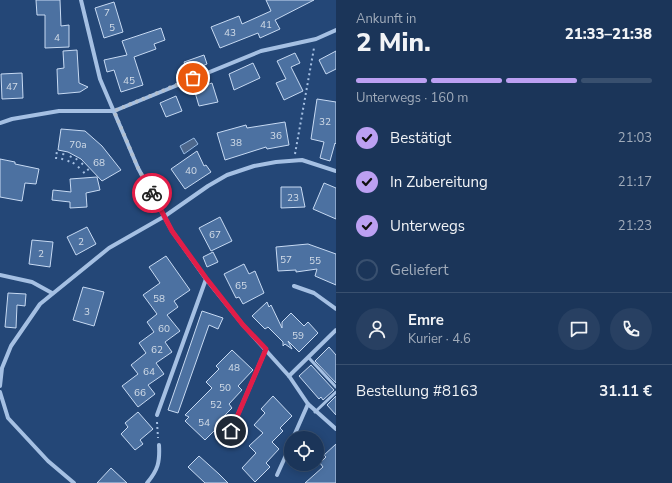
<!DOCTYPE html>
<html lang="de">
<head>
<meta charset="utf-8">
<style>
	:root { --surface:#1b3559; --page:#284062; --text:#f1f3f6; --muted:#a0abba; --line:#39506f; --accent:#bca0f2 }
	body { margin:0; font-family:"Nunito Sans",sans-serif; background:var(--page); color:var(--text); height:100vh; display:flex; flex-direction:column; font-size:15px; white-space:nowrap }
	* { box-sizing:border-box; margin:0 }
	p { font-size:13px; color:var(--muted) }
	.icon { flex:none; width:22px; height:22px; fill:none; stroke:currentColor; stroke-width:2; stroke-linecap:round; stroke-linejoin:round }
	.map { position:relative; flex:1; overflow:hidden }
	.side { display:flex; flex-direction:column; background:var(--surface); width:336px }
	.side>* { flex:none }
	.tools { position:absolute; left:284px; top:431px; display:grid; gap:8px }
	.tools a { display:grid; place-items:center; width:40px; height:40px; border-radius:50%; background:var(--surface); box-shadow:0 2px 10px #0003,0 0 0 1px var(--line); font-size:20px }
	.pin { position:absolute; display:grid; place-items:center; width:34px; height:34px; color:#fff; margin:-17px; border:2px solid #fff; border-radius:50%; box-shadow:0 1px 4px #0007 }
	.courier { position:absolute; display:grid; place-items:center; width:40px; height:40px; margin:-20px; border:3px solid #e11d48; border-radius:50%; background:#fff; color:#222; box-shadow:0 1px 5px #0007 }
	.summary em { font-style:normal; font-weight:800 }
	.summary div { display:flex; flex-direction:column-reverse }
	.summary { display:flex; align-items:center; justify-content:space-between; height:68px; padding:0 20px }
	h1 { font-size:26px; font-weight:800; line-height:30px }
	.bar { display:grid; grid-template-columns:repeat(4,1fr); gap:6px 4px; align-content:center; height:48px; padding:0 20px }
	.bar i { height:5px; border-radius:3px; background:var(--line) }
	.bar .current { background:var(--accent) }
	.bar p { grid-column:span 4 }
	.line { display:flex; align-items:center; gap:10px; padding:0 20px; border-top:1px solid var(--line) }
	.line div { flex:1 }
	.round { display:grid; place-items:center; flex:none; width:42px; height:42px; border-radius:21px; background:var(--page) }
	ol { padding:0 20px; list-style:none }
	li { display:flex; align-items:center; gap:12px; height:44px }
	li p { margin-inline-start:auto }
	li .icon { padding:4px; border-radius:50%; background:var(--accent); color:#111; stroke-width:4 }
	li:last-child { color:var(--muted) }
	li i { width:22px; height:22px; border:2px solid var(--line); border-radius:50% }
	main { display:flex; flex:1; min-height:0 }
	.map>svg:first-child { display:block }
	.water { fill:#4d678b; stroke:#99bbe4 }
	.building { fill:#4c71a1; stroke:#c7daf3 }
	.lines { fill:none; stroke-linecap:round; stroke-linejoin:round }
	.path { stroke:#a5c0e3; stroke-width:2; stroke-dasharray:2 3; stroke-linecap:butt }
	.service { stroke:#a5c0e3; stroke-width:3 }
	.minor { stroke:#a5c0e3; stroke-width:4 }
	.done { stroke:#b2bfcf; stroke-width:4; stroke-dasharray:0 7.2 }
	.route { stroke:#e11d48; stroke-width:5 }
	.labels { text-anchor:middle; stroke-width:4; stroke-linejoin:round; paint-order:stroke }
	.number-label { font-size:10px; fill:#d2dce8 }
</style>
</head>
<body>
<main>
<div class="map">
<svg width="336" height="483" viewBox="0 0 336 483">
	<rect width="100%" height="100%" fill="#244777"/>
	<polygon class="water" points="194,138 198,144 184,154 180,146"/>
	<g class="building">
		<polygon points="36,0 60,0 61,26 69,25 69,47 45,48 45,15 37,15"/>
		<polygon points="266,0 314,0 275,20 280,29 260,38 258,33 220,48 211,27 239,16 242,24 271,11"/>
		<polygon points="114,2 123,32 104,38 95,8"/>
		<polygon points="161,28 165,40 154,44 156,49 134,57 143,85 121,92 114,70 107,72 104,60 127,55 122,41"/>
		<polygon points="77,50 79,83 88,87 80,92 58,94 57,69 64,68 63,51"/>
		<polygon points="336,51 336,69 326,74 319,60"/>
		<polygon points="295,53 300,63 291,67 303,91 284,100 276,83 286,79 277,61"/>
		<polygon points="204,55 207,64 188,72 184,62"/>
		<polygon points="253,63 260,78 234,90 229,74"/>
		<polygon points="22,73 23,98 2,99 1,74"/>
		<polygon points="212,83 218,102 199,106 194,89"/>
		<polygon points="176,96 182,111 166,117 160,103"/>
		<polygon points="317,99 336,102 336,144 335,143 330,161 320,158 324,142 311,139"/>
		<polygon points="285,122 289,145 267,149 266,147 225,160 217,133 246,125 247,128"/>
		<polygon points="61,129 85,131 102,146 121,170 102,181 81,159 68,152 58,150"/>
		<polygon points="197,151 204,166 206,165 211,172 185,189 171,169"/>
		<polygon points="0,159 15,162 15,164 39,169 36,184 25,183 22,201 0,197"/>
		<polygon points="97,177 100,190 86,193 87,207 70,208 70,202 52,200 53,190 71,192 70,179"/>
		<polygon points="324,183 336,188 336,219 313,209"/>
		<polygon points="281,187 301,187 305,207 281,208"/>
		<polygon points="220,217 232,241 211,251 199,228"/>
		<polygon points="87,227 96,244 76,255 67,237"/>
		<polygon points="32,240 53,242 50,267 29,264"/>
		<polygon points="308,244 336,254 336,285 315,276 317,269 296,272 296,270 278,271 276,247"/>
		<polygon points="213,252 218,262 207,267 203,257"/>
		<polygon points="166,256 190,290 174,301 178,307 167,315 180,331 165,342 172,352 156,363 164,374 148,385 155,394 138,407 122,386 138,374 131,365 146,353 139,343 154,332 147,322 157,314 143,295 160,283 149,267"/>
		<polygon points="244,264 249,274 255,271 264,293 243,304 239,297 236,298 224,274"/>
		<polygon points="83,287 104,292 94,326 73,320"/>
		<polygon points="8,293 26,294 25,306 17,305 16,328 5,327"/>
		<polygon points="267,302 269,307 271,305 282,328 282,322 291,313 304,326 308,322 318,333 299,352 288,341 292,349 285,344 283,346 283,342 268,327 265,329 252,316"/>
		<polygon points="202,311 223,318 218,329 209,325 178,413 168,410"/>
		<polygon points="329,347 336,355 336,383 315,361"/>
		<polygon points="232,350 253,370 238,386 242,390 229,404 232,408 220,420 223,422 205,440 185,421 189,417 185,415 212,388 206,382 219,369 216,366"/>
		<polygon points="311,365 334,390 323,400 321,397 319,399 299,376"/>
		<polygon points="273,396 292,416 280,428 283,431 272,442 279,449 266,463 270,467 255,482 242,468 256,453 249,446 263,433 254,425 265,413 261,409"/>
		<polygon points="336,396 336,415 327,405"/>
		<polygon points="138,412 153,429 140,440 143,444 135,450 121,434 128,427 125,423"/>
		<polygon points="336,444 336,483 305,483 323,467 320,463 326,457 324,455"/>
		<polygon points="199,456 219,474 228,483 205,483 188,467"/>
		<polygon points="111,468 127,483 97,483"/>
	</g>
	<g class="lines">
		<g class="path">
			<polyline points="295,154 314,48"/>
			<polyline points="56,159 57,150"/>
			<polyline points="62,160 64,151"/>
			<polyline points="68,162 72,154"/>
			<polyline points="73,164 78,157"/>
			<polyline points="78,168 84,162"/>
			<polyline points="83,173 89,169"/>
			<polyline points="157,422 158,438"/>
		</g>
		<g class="service">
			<polyline points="309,358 336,387"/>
			<polyline points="315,412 336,392"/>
		</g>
		<g class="minor">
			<polyline points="81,0 100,79 138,168 172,231 206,279 243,325 289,376 308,404 336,429"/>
			<polyline points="0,123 12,119 59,111 114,111 261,51 316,39 336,30"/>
			<polyline points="0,275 32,282 52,293"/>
			<polyline points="294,286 314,293 336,309"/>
			<polyline points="289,376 336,330"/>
			<polyline points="0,386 2,368 11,346 40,304 109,248 165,216 208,186 227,175 254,166 276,162 302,160 336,171"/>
			<polyline points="0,392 8,418 48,461 74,483"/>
			<polyline points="157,415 206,279"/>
			<polyline points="231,431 266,349"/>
			<polyline points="293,438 308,404"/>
			<polyline points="277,475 291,444"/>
			<path d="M147 483C158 470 160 462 159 445"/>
		</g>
	</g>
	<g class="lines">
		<polyline class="done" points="152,193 138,168 114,111 193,78"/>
		<polyline class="route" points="152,193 172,231 206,278 243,325 266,349 231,431"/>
	</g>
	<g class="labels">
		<g class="number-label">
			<text x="107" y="16">7</text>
			<text x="266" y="28">41</text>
			<text x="112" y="31">5</text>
			<text x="230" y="36">43</text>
			<text x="57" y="41">4</text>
			<text x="129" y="84">45</text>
			<text x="12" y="90">47</text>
			<text x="325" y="125">32</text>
			<text x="276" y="139">36</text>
			<text x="236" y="146">38</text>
			<text x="78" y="148">70a</text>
			<text x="99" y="166">68</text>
			<text x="191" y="174">40</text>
			<text x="293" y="201">23</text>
			<text x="215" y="238">67</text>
			<text x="81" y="245">2</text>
			<text x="41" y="257">2</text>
			<text x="286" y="263">57</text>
			<text x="315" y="264">55</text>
			<text x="241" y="289">65</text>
			<text x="159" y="302">58</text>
			<text x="87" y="315">3</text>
			<text x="164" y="332">60</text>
			<text x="298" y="339">59</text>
			<text x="157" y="353">62</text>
			<text x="234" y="371">48</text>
			<text x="149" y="375">64</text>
			<text x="225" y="391">50</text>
			<text x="140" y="396">66</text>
			<text x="216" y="408">52</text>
			<text x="204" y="426">54</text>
		</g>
	</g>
</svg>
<div class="tools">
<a><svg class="icon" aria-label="locate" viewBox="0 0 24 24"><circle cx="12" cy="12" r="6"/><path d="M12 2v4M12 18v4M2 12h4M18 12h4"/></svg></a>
</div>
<div class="pin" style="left:193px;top:78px;background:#ea580c"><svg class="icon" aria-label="bag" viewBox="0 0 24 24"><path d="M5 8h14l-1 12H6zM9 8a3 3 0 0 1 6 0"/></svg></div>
<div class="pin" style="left:231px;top:431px;background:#1f2937"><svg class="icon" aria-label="home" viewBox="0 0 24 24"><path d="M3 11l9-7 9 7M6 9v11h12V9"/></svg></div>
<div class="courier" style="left:152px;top:193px"><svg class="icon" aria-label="bike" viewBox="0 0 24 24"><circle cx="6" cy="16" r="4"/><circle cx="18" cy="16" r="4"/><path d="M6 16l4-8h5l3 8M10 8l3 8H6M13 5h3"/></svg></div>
</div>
<section class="side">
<div class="summary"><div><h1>2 Min.</h1><p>Ankunft in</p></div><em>21:33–21:38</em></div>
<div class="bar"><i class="current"></i><i class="current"></i><i class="current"></i><i></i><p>Unterwegs · 160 m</p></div>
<ol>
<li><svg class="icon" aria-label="check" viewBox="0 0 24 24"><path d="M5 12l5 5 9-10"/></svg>Bestätigt<p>21:03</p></li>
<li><svg class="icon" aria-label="check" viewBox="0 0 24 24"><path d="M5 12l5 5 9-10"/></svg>In Zubereitung<p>21:17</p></li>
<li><svg class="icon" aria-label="check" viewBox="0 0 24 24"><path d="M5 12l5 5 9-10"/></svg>Unterwegs<p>21:23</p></li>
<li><i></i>Geliefert</li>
</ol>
<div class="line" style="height:72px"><a class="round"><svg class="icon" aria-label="person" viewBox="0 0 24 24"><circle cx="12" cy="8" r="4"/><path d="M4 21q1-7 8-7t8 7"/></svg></a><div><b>Emre</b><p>Kurier · 4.6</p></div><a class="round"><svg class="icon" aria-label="chat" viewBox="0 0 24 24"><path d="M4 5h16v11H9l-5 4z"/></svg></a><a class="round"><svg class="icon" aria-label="phone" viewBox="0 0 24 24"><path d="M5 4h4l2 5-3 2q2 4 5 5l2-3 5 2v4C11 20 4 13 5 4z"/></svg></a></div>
<div class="line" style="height:52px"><div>Bestellung #8163</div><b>31.11 €</b></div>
</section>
</main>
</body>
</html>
